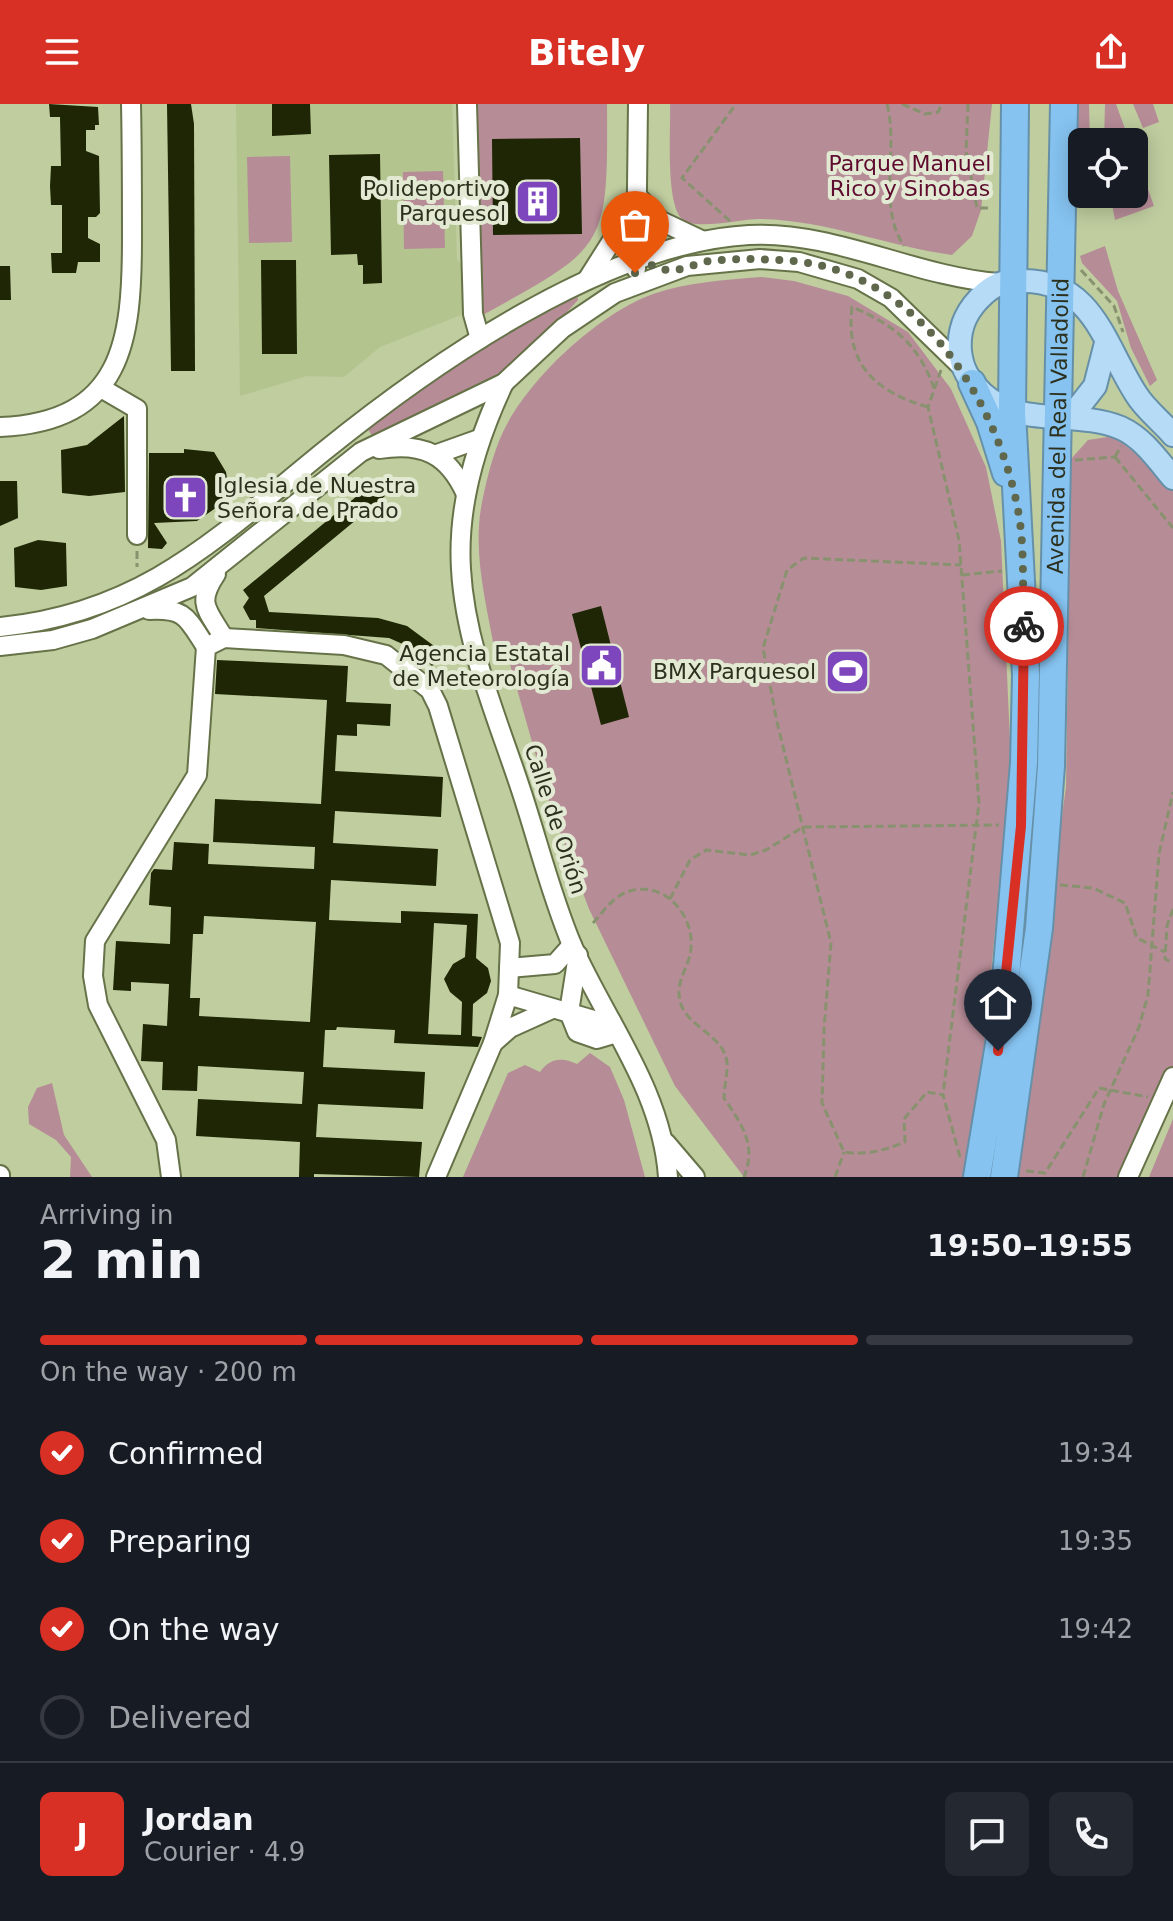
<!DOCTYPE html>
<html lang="en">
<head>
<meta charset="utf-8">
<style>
	:root { --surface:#171b24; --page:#242831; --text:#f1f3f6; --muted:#9ea1a6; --line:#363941; --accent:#d93025 }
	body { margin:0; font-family:"DejaVu Sans",sans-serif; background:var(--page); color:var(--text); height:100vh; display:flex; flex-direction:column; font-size:30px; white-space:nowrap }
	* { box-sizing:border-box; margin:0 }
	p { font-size:26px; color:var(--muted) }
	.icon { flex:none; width:44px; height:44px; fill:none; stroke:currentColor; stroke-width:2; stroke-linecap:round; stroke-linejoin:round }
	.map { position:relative; height:1073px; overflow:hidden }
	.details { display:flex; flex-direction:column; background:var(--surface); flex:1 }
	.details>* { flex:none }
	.fabs { position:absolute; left:1068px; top:24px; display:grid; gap:16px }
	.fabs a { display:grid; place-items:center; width:80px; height:80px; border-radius:12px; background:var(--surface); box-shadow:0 4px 20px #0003; font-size:40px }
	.pin { position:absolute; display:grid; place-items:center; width:68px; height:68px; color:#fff; margin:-82px -34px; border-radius:50% 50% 50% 0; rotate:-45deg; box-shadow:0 0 8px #0007 }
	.pin .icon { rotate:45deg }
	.courier { position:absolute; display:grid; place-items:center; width:80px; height:80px; margin:-40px; border:6px solid #d93025; border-radius:50%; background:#fff; color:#222; box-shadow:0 2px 10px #0007 }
	.headline em { font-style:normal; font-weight:700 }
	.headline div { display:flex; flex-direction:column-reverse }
	.headline { display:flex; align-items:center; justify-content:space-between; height:136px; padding:0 40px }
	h1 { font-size:52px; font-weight:700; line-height:60px }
	.bar { display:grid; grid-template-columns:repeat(4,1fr); gap:12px 8px; align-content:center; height:96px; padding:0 40px }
	.bar i { height:10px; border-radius:6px; background:var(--line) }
	.bar .on { background:var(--accent) }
	.bar p { grid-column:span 4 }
	.line { display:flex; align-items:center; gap:20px; padding:0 40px; border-top:2px solid var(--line) }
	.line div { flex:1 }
	.round { display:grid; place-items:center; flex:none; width:84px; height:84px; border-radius:12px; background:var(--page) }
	ol { padding:0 40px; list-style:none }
	li { display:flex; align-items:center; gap:24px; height:88px }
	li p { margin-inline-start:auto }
	li .icon { padding:8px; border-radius:50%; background:var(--accent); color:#fff; stroke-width:4 }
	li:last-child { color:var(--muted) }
	li i { width:44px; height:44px; border:4px solid var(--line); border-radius:50% }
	header { display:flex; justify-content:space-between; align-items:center; height:104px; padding:0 40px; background:var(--accent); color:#fff; font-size:36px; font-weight:700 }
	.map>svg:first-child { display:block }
	.built { fill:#b4c48f }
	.green { fill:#b68c97 }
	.building { fill:#1e2605; fill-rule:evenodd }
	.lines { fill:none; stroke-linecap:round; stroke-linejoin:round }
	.minor-casing { stroke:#667248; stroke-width:22 }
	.major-casing { stroke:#6690a8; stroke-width:26 }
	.highway-casing { stroke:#6690a8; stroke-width:30 }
	.path { stroke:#88926f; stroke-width:3; stroke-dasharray:8 4; stroke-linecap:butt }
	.minor { stroke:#fff; stroke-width:18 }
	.major { stroke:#b6dbf7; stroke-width:22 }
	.highway { stroke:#86c3f1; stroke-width:26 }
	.done { stroke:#5f684c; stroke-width:8; stroke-dasharray:0 14.4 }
	.route { stroke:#d93025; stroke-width:10 }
	.labels { text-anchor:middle; stroke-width:8; stroke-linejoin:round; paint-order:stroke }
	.park-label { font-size:22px; fill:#5f0b2f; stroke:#e3ead3 }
	.poi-label { font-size:22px; fill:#2c311f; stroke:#e3ead3; text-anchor:end }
	.street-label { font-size:22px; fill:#2c311f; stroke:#e3ead3 }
</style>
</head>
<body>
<header><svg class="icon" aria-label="menu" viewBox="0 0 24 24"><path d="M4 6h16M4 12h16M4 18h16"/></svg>Bitely<svg class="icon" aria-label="share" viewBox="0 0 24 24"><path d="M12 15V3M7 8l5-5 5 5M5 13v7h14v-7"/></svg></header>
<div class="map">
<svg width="1173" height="1073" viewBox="0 0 1173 1073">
	<rect width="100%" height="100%" fill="#bfcd9f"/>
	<polygon class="built" points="236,0 452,0 457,155 466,168 466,209 380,243 344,273 307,272 240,292"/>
	<g class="green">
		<path d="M476 0H607C608 146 607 142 481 212Z"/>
		<path d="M670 0H992L981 106 972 132 952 151C886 142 826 116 759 115 740 115 695 127 682 115 665 99 671 24 670 0Z"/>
		<polygon points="1078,0 1089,0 1090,38 1082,38 1082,77 1078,79"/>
		<polygon points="1105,0 1116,0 1127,30 1108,38 1104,38"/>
		<polygon points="1133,0 1153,0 1159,18 1143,24"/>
		<polygon points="290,52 292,138 249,139 247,53"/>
		<polygon points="1138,57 1154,102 1115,116 1110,90 1134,90 1134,59"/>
		<polygon points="443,67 445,144 404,145 403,68"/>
		<polygon points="1105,142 1118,187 1157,276 1150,282 1131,244 1117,197 1082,159 1080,152"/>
		<path d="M761 173 794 177 848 192 908 228 951 285 986 363 1001 437 1011 659 984 942 964 1073H744L675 982 589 805 550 701 509 557 495 549C487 502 473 452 481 404 485 381 493 349 503 328 528 275 598 210 653 190 687 178 725 176 761 173Z"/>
		<path d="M577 191 578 196C553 223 528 252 497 273 462 298 412 311 373 333L367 324C435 273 503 231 577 191Z"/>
		<polygon points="1114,332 1173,380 1173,995 1134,1073 1012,1073 1066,683 1071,355 1088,336"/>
		<path d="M590 949 610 963 624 996 645 1073H463L508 969 525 961 540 968C550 954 562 953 577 960Z"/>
		<polygon points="52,979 64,1031 92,1073 70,1073 71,1053 56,1036 29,1020 28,1003 37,984"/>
		<polygon points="1173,1015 1173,1073 1149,1073"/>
	</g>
	<g class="building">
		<polygon points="49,0 98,3 99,21 95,21 95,26 86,26 86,47 99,52 100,109 96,113 88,113 88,134 100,140 100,158 78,158 76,169 52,169 51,149 62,149 62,101 51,101 50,82 51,62 61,62 60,13 50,13"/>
		<polygon points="167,0 191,0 194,20 195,267 171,267"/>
		<polygon points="272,0 310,0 311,30 272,32"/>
		<polygon points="580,34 582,130 493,131 492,35"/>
		<polygon points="380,50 382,179 363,180 363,161 358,161 357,150 331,151 329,51"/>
		<polygon points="261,156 296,156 297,250 262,250"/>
		<polygon points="0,162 10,162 11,196 0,196"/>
		<polygon points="124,312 125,388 89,392 62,389 61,346 87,341"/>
		<polygon points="184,345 214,348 226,368 230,394 197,417 154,419 167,439 162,445 148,444 149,349 184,349"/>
		<polygon points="0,377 17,377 18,414 0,422"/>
		<polygon points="374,378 385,392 264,492 269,508 378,514 407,522 445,550 432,562 414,545 389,534 256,524 256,516 250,516 243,503 249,494 243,486"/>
		<polygon points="38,436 66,439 67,482 41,486 15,483 14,444"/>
		<polygon points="601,502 629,613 601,621 572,510"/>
		<path d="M217 556 348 562 346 598 391 600 390 622 357 620V632L337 631 335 667 443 673 441 713 335 707 333 739 438 745 436 782 331 776 329 816 401 819V807L478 810 476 854 488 864 491 877 487 889 473 900 472 932 482 933 478 943 394 939 395 926 337 923 336 926H325L323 963 425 968 423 1005 318 1000 316 1033 422 1038 419 1073 314 1070V1073H299L300 1038 196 1032 198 995 302 1000 304 968 198 962 197 987 162 986 163 958 141 957 143 920 167 922 169 880 131 878V887L113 886 116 837 170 840 171 803 149 801 151 769 154 765 172 766 174 738 209 740 208 760 314 765 315 743 213 738 215 695 321 700 327 596 215 590ZM204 812 316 818 310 918 199 912 200 894H190L193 830H203ZM434 819 467 821 465 853 453 860 444 875 450 888 462 898 461 931 428 930Z"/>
	</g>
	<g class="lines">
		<defs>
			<g id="minor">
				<polyline points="467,0 473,210 480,235"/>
				<polyline points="639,94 661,117 701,136"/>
				<polyline points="636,165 638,0"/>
				<polyline points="587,176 639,94"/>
				<path d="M504 279C477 336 457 400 461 465 465 539 496 611 519 680 537 733 550 789 572 841 606 918 662 986 668 1073"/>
				<polyline points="101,284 137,305 137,431"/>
				<path d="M0 323C123 318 132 237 132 134 132 90 132 45 131 0"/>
				<path d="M379 345C423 338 448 350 466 390"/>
				<polyline points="437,350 479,335"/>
				<path d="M216 470C196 500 207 505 224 534"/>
				<path d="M149 506C186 504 187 514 206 543"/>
				<path d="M0 523C143 509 217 434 323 348 433 259 605 139 749 131 835 127 913 172 998 179"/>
				<polyline points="0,542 53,536 92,525 192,483 361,348 504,279 563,224 615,189 687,162 760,155 799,158 858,175 891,194 962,263"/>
				<polyline points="578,851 569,908 577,928 597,935 617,929"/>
				<polyline points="509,864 555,860 572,841"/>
				<polyline points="508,891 597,917 611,917"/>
				<polyline points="493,939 510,924 552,905"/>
				<polyline points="666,1039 695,1073"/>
				<polyline points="0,1071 0,1073"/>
				<polyline points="171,1073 166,1036 98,901 93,872 95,837 197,671 206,543 224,534 344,541 386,551 430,586 438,602 510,839 508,891 493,939 436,1073"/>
				<polyline points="1128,1073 1173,973"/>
			</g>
			<g id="major">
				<polyline points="1070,314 1095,282 1106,239"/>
				<path d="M1173 331C1161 317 1145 305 1136 290 1105 242 1093 177 1024 177 1007 177 998 178 985 189 967 205 958 223 960 247 962 266 969 276 982 289 1021 325 1075 305 1121 324 1143 334 1158 356 1173 374"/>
			</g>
			<g id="highway">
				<polyline points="972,279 990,318 1006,369"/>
				<polyline points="977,1073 1002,922 1024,659 1026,571 1012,308 1015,0"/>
				<path id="s1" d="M1004 1073 1039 824 1051 662 1064 0"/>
			</g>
		</defs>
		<use href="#minor" class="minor-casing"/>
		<use href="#major" class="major-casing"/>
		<use href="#highway" class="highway-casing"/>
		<g class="path">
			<path d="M887 0C899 45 877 102 904 142"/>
			<polyline points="902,0 925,10 938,8 942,0"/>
			<polyline points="968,0 966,47 977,104 989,104"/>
			<polyline points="730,117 682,74 736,0"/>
			<polyline points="1081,166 1114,202 1123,228"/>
			<polyline points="941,266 928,303 959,436 979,699 943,990"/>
			<path d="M928 303C876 288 845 261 852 203 895 221 920 242 935 287"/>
			<polyline points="1115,353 1121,342"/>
			<polyline points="1115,353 1173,424"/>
			<polyline points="1075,356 1115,353"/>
			<polyline points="137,447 137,463"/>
			<polyline points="962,471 1002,467"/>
			<polyline points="1060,781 1093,784 1125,799 1137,834 1165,848"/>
			<polyline points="670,795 690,756 706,746 750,751 766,746 803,723 999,721"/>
			<polyline points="1173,805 1167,822 1165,855 1173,859"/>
			<path d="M593 819C604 807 613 792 630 787 664 777 694 810 691 844 690 863 675 875 680 897 686 923 723 930 727 958 728 969 724 983 724 994 742 1021 757 1041 744 1073"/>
			<path d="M960 1053 943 991 927 988 904 1015 905 1038C883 1047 867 1051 844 1048L822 999 824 925 831 839 777 618 763 544 787 466 804 454 961 461"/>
			<polyline points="1026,1067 1045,1069 1099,984 1148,993"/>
			<polyline points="835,1073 844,1048"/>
			<polyline points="1083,1073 1104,1000 1139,923 1148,891 1159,750 1173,688"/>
		</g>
		<use href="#minor" class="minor"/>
		<use href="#major" class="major"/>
		<use href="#highway" class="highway"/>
	</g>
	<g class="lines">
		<path class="done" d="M635 169 639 155C648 159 657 165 667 166 680 168 696 159 709 157 737 154 765 155 793 157 917 168 997 295 1018 406 1025 443 1022 484 1024 522"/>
		<polyline class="route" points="998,947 1021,722 1024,522"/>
	</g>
	<defs>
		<symbol id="building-square" viewBox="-11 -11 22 22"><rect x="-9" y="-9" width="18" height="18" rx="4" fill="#7d46bd" stroke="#e3ead3"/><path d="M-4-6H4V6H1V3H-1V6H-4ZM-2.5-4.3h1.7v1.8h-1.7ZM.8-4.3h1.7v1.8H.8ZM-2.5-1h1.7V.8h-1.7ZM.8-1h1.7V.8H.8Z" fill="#fff"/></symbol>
		<symbol id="church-square" viewBox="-11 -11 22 22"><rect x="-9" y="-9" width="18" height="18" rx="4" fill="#7d46bd" stroke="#e3ead3"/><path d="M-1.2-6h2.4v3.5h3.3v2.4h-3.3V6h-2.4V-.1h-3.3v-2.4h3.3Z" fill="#fff"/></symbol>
		<symbol id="civic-square" viewBox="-11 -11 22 22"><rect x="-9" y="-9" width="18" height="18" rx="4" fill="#7d46bd" stroke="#e3ead3"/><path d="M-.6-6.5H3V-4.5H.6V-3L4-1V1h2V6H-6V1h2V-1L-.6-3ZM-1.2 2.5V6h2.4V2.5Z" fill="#fff"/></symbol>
		<symbol id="stadium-square" viewBox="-11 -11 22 22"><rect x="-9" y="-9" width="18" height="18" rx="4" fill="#7d46bd" stroke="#e3ead3"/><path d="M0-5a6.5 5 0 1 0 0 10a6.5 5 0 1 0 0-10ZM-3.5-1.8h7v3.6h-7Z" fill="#fff"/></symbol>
	</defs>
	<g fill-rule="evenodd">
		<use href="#building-square" x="512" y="72" width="51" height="51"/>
		<use href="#church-square" x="160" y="368" width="51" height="51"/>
		<use href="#civic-square" x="576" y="536" width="51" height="51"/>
		<use href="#stadium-square" x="822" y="542" width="51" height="51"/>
	</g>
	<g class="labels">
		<g class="park-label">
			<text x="910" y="67">Parque Manuel<tspan x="910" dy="25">Rico y Sinobas</tspan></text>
		</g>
		<g class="poi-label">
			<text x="506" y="92">Polideportivo<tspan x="506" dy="25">Parquesol</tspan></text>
			<text x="217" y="389" text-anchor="start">Iglesia de Nuestra<tspan x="217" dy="25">Señora de Prado</tspan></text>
			<text x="570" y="557">Agencia Estatal<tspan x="570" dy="25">de Meteorología</tspan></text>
			<text x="816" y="575">BMX Parquesol</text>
		</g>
		<g class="street-label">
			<text dy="8" stroke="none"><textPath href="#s1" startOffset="754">Avenida del Real Valladolid</textPath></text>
			<text transform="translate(556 715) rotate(72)" y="8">Calle de Orión</text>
		</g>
	</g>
</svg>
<div class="fabs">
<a><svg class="icon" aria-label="locate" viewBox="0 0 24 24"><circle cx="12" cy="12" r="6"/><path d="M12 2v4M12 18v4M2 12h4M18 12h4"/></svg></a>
</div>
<div class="pin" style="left:635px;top:169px;background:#ea580c"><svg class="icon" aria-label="bag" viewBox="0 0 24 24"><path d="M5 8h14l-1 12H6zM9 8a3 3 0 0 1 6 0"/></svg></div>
<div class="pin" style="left:998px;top:947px;background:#1f2937"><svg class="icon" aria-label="home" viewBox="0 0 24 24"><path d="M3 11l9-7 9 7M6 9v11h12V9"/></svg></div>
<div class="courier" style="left:1024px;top:522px"><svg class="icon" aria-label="bike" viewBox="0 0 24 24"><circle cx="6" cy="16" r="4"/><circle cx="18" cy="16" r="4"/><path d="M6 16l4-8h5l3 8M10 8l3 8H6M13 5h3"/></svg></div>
</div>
<section class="details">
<div class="headline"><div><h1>2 min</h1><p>Arriving in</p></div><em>19:50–19:55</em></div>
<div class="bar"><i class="on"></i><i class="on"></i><i class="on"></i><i></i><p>On the way · 200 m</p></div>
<ol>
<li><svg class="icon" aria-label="check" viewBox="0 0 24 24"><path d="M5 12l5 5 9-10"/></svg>Confirmed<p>19:34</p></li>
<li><svg class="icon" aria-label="check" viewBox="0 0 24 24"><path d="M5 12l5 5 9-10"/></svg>Preparing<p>19:35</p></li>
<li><svg class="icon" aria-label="check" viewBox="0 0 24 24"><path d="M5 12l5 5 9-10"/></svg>On the way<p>19:42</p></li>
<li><i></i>Delivered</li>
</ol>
<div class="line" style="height:144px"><b class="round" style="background:var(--accent);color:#fff">J</b><div><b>Jordan</b><p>Courier · 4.9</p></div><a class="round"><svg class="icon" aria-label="chat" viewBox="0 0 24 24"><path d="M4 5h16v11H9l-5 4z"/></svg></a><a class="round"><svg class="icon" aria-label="phone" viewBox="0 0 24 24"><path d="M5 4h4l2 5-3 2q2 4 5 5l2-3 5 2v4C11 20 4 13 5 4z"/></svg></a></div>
</section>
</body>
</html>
